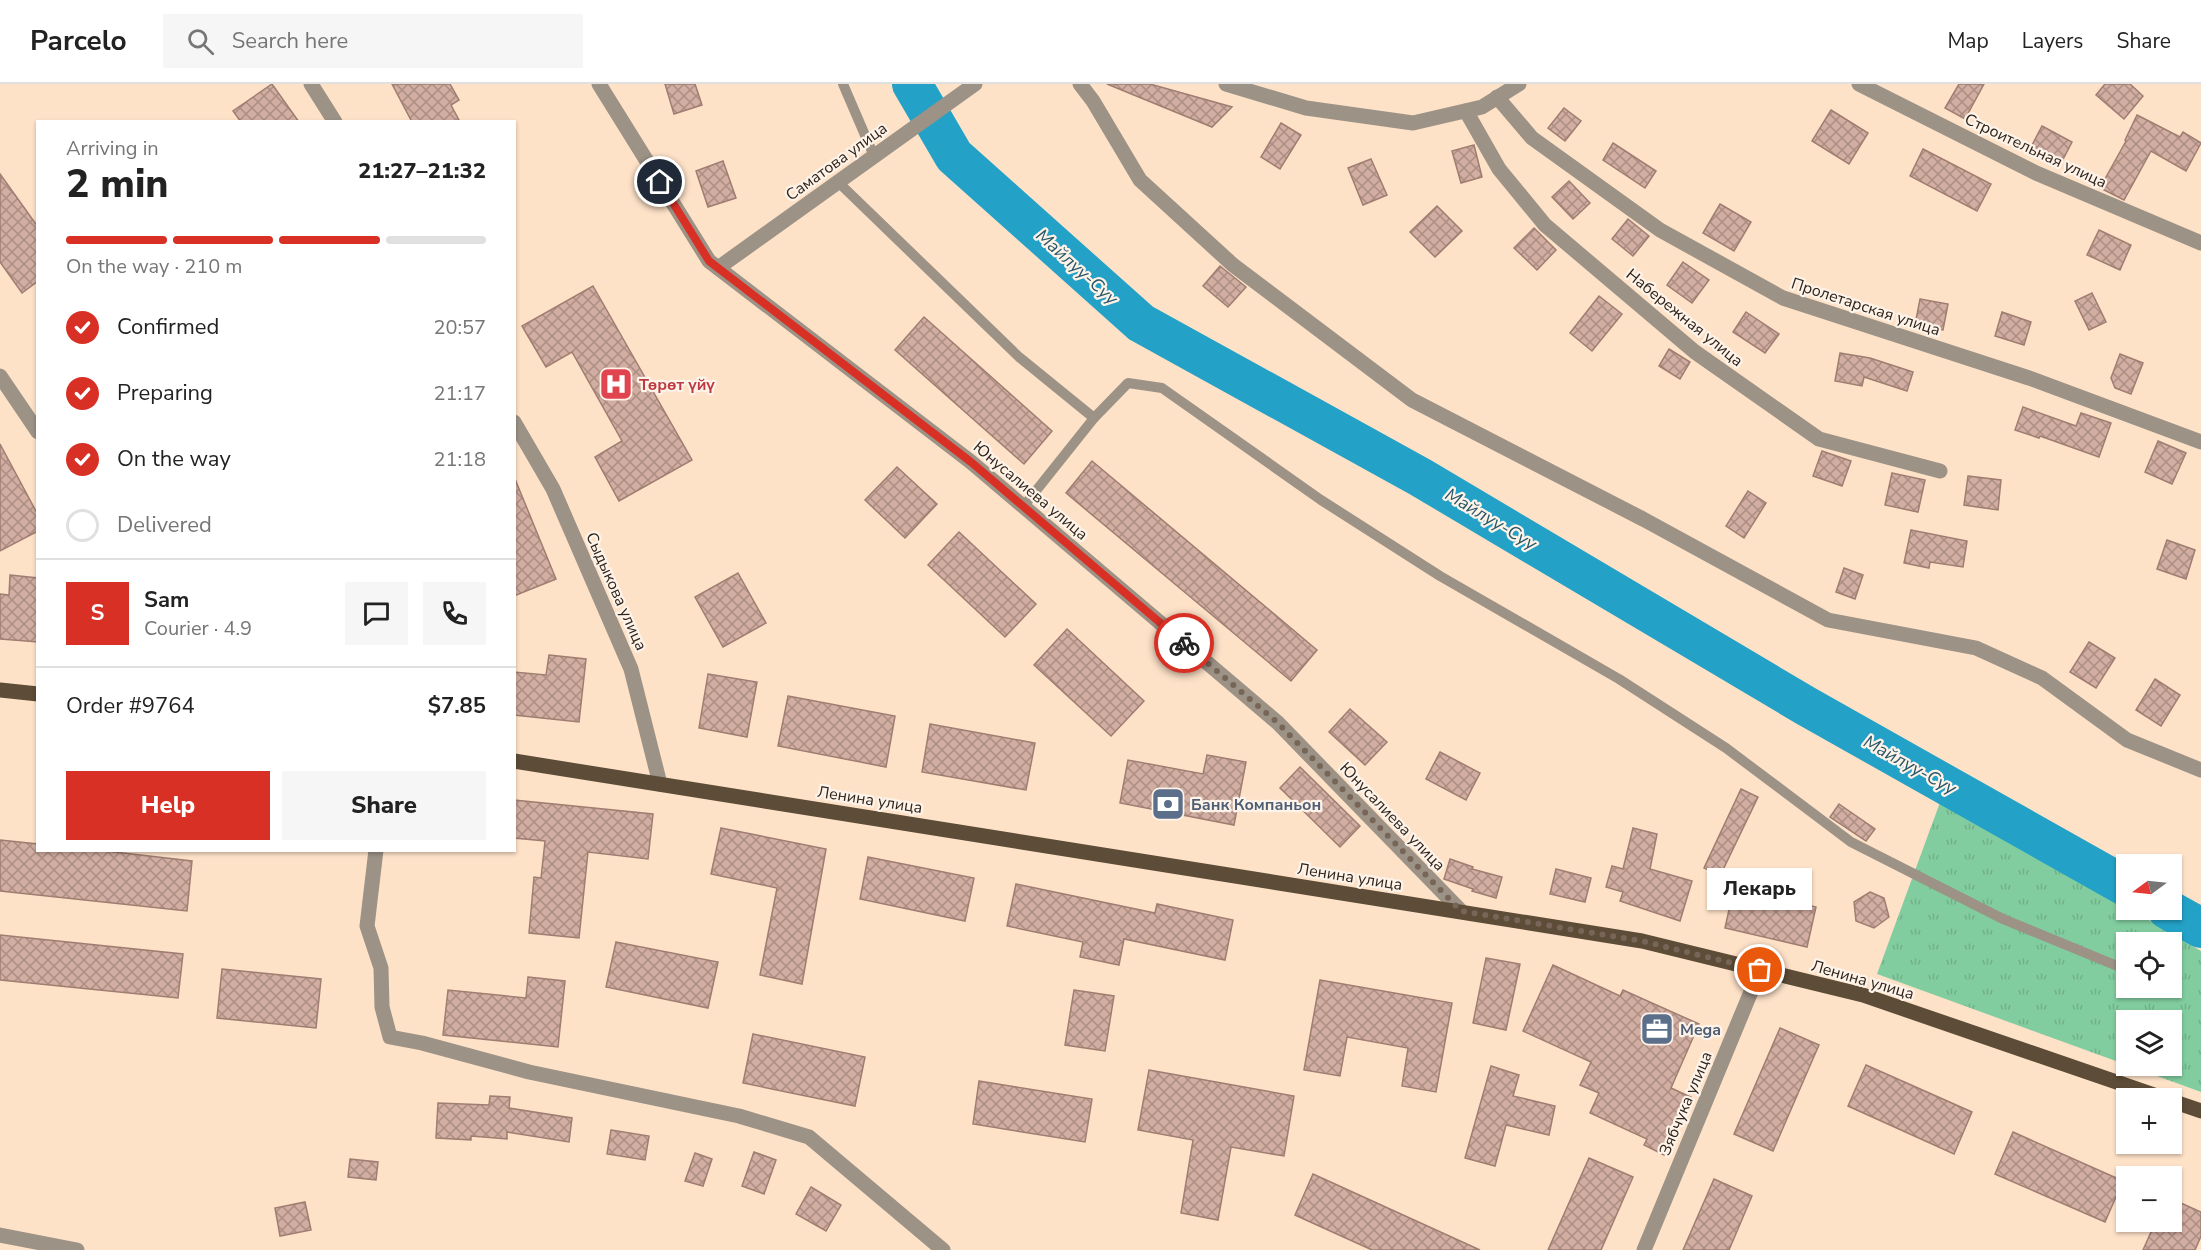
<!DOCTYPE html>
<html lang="en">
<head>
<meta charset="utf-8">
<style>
	:root { --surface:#fff; --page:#f6f6f6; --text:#222; --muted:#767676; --line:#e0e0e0; --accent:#d93025 }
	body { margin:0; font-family:"Nunito Sans",sans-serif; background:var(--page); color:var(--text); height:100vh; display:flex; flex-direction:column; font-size:22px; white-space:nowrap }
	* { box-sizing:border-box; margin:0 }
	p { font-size:20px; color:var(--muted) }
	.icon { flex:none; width:33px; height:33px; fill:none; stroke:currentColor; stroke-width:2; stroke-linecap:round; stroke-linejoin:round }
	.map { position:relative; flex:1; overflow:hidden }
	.panel { position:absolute; left:36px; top:36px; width:480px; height:732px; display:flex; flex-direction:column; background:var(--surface); border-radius:0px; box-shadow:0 2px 4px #0004 }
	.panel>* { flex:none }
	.needle { width:39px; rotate:255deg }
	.tools { position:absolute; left:2116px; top:770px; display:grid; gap:12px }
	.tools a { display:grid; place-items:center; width:66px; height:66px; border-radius:0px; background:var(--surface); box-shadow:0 2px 4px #0004; font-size:30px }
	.pin { position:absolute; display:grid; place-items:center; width:51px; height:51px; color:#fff; margin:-26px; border:3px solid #fff; border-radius:50%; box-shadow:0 2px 6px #0007 }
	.courier { position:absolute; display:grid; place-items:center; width:60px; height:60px; margin:-30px; border:4px solid #d93025; border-radius:50%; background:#fff; color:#222; box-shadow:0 2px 8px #0007 }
	.bubble { position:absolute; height:42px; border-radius:0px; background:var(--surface); box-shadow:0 2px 4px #0004; font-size:20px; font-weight:800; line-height:42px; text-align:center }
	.headline em { font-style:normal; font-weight:800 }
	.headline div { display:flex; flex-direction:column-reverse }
	.headline { display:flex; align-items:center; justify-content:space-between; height:102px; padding:0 30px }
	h1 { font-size:39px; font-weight:800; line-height:45px }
	.bar { display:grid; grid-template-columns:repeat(4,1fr); gap:9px 6px; align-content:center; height:72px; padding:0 30px }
	.bar i { height:8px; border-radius:4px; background:var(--line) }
	.bar .active { background:var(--accent) }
	.bar p { grid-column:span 4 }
	.line { display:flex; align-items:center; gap:15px; padding:0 30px; border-top:2px solid var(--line) }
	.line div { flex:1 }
	.round { display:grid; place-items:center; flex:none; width:63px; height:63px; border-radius:0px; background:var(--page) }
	ol { padding:0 30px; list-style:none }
	li { display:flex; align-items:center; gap:18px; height:66px }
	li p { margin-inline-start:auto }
	li .icon { padding:6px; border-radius:50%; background:var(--accent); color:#fff; stroke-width:4 }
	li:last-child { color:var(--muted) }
	li i { width:33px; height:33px; border:3px solid var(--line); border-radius:50% }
	.cta { display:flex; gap:12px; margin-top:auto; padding:12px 30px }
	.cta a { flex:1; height:69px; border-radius:0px; background:var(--accent); color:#fff; font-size:24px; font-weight:800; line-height:69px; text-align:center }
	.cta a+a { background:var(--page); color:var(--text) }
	header { display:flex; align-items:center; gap:36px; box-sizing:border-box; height:84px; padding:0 30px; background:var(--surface); border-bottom:2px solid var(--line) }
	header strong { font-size:28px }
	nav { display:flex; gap:33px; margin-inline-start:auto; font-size:21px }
	.search { width:420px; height:54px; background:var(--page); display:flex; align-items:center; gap:15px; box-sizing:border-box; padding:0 21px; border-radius:0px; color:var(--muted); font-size:22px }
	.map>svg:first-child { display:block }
	.grass { fill:url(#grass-tufts); fill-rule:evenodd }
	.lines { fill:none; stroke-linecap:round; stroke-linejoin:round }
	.river { stroke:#23a1c6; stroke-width:40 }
	.building { fill:url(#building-cross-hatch); stroke:#9f7d71; stroke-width:1.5 }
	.service { stroke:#9c9286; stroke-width:10 }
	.minor { stroke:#9c9286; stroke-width:15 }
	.primary { stroke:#5d4c37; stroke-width:15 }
	.done { stroke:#776658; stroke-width:6; stroke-dasharray:0 10.8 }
	.route { stroke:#d93025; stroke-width:8 }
	.labels { text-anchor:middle; stroke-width:4.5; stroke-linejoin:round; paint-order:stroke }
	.street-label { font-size:16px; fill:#2f241b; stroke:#fef3e9 }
	.health-label { font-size:16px; font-weight:bold; fill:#be3a42; stroke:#fef3e9; text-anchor:start }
	.service-label { font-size:16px; font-weight:bold; fill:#4e5e75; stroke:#fef3e9; text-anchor:start }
	.water-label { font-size:18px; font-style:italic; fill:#275667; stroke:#fef3e9 }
</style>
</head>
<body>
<header>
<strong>Parcelo</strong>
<div class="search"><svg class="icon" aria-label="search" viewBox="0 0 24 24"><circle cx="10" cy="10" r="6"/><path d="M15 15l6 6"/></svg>Search here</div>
<nav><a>Map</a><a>Layers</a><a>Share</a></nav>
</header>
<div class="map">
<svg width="2201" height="1166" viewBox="0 0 2201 1166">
	<defs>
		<pattern id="grass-tufts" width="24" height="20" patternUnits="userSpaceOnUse" patternTransform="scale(1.5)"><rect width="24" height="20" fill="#82cda0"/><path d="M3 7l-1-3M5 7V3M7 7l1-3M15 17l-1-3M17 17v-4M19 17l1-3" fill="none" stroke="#71b089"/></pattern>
		<pattern id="building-cross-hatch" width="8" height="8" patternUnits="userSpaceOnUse" patternTransform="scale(1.5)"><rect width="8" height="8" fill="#d2ada1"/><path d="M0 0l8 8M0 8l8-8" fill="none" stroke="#ab8d82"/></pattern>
	</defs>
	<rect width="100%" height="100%" fill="#fee2c8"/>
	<path class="grass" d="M1942 713 2127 823V825H2130L2201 867V1008L1877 890ZM2127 858H2172V903H2127ZM2127 936H2172V981H2127Z"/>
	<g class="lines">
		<g class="river">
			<polyline points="912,0 954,72 1141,239 1420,393 1806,622 2127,803"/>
			<polyline points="2167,825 2201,844"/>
		</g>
	</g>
	<g class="building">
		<polygon points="272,0 299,38 241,38 233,27"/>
		<polygon points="392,0 450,0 459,16 451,21 460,38 412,38"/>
		<polygon points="665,0 695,0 702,21 674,30"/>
		<polygon points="1107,0 1150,0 1232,23 1212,43"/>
		<polygon points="1959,0 1984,0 1965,35 1945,24"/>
		<polygon points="2105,0 2130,0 2143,12 2124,35 2096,11"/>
		<polygon points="1564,24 1581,37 1565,57 1548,44"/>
		<polygon points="1831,26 1868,49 1849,80 1812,57"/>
		<polygon points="2137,31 2180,53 2183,48 2201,59 2186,87 2151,67 2124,116 2100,104 2126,57 2125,56"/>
		<polygon points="1281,39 1301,51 1280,85 1261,73"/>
		<polygon points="2042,42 2072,58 2059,83 2029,67"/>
		<polygon points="1613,59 1656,87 1645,104 1603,76"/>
		<polygon points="1474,61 1482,93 1461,99 1452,67"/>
		<polygon points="1923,65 1991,100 1977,127 1910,92"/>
		<polygon points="1371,75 1387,111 1363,121 1348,84"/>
		<polygon points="723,77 736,114 708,123 696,87"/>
		<polygon points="0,90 38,143 38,197 22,209 0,178"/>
		<polygon points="1569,97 1590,119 1573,135 1552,113"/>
		<polygon points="1720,120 1751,138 1734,167 1703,149"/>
		<polygon points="1437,122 1462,147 1435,173 1410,148"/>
		<polygon points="1628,135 1649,152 1633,172 1612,155"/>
		<polygon points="1534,144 1556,166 1537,186 1514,164"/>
		<polygon points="2099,146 2131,161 2120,186 2087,171"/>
		<polygon points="1683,178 1709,196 1692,219 1667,201"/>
		<polygon points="1220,182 1246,203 1228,223 1203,202"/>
		<polygon points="593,202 692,376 619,417 595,373 622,357 572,268 546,283 522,242"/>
		<polygon points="2092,209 2106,238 2089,246 2075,217"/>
		<polygon points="1599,212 1622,230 1592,267 1570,249"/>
		<polygon points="1920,215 1948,220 1943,246 1915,241"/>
		<polygon points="1746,228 1779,250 1765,269 1733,248"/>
		<polygon points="2002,228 2031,238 2024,261 1995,252"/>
		<polygon points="924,233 1052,347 1024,380 895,266"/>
		<polygon points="1669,265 1690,278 1680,295 1659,282"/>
		<polygon points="1840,269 1870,274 1913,288 1907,307 1864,293 1862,302 1835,297"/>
		<polygon points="2120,270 2143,279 2131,310 2115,304 2111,294"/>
		<polygon points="2023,323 2076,342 2081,329 2111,339 2099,373 2040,352 2039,354 2015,346"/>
		<polygon points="2158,357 2186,369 2172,400 2145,388"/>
		<polygon points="0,360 38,431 38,447 0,467"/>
		<polygon points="1822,367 1851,377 1842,402 1813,392"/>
		<polygon points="1092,377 1317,566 1291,597 1066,409"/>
		<polygon points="897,383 937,420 905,454 865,416"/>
		<polygon points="1892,389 1925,396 1918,428 1885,421"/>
		<polygon points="1968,392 2001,396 1998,426 1964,421"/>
		<polygon points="515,395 556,495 514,512 514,396"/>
		<polygon points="1748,407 1766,419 1744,454 1726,442"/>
		<polygon points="1911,446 1967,457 1963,483 1930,478 1929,484 1904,479"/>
		<polygon points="959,448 1036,520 1005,553 928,481"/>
		<polygon points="2167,456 2195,466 2186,495 2157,485"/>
		<polygon points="1844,484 1863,491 1855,515 1836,508"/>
		<polygon points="738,489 766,539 723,563 695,513"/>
		<polygon points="10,491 38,494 38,558 0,555 0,510 9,511"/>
		<polygon points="1067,545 1144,617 1111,652 1034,581"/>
		<polygon points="2089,558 2115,574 2096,604 2070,588"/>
		<polygon points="549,571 586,575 579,638 514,631 514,588 546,591"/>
		<polygon points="708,590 757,598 747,653 699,644"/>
		<polygon points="2155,595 2180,611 2161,642 2136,626"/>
		<polygon points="788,612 895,632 886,683 778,662"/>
		<polygon points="1350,625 1387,658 1365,681 1329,648"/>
		<polygon points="930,640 1035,659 1026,706 922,688"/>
		<polygon points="1440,668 1480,689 1466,716 1426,695"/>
		<polygon points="1207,671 1246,678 1234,741 1120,719 1128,676 1203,690"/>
		<polygon points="1300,683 1360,742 1340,763 1280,704"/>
		<polygon points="1741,705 1758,713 1720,792 1704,784"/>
		<polygon points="514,716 653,730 648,775 588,768 579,854 529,849 534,793 541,794 545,757 514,754"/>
		<polygon points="1839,720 1875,745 1866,757 1830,733"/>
		<polygon points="721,744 826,765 802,900 760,891 777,804 711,790"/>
		<polygon points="1633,744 1657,750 1650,785 1692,797 1680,837 1620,817 1623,808 1606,803 1612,782 1623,785"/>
		<polygon points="0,756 38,760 38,766 97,766 192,777 187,827 0,807"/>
		<polygon points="868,773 974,794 965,837 860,815"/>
		<polygon points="1450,775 1473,783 1472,785 1502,793 1496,814 1472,807 1473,805 1444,795"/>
		<polygon points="1556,785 1591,794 1585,818 1550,810"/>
		<polygon points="1016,800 1155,829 1157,820 1233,836 1225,876 1124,855 1119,881 1080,873 1083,858 1007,842"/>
		<polygon points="1734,803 1816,823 1807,863 1725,844"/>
		<polygon points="1870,808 1884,814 1889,833 1874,844 1856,837 1854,818"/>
		<polygon points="0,851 183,870 178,914 0,896"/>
		<polygon points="616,858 718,878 708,924 606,903"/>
		<polygon points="1486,874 1520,880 1506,946 1473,939"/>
		<polygon points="1553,881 1620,912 1623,906 1699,940 1671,1004 1691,1013 1664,1071 1644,1061 1647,1055 1590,1029 1599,1009 1580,1001 1591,978 1523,947"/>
		<polygon points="222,885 321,895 316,944 217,934"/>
		<polygon points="528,893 565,897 558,963 443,951 448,906 526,914"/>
		<polygon points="1320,896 1452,919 1436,1008 1402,1002 1408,964 1347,953 1340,992 1304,986"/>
		<polygon points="1074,906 1114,912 1105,967 1065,961"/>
		<polygon points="1780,944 1819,961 1773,1067 1734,1050"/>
		<polygon points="753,950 865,973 855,1022 743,999"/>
		<polygon points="1866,981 1972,1028 1954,1070 1848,1022"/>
		<polygon points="1491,982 1519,991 1513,1012 1555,1022 1549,1051 1506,1041 1495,1082 1465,1074"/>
		<polygon points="1149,986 1294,1012 1284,1072 1231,1063 1218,1136 1181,1129 1193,1056 1138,1046"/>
		<polygon points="979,997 1092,1015 1085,1058 973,1040"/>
		<polygon points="490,1012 510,1013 509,1024 572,1034 569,1058 507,1048 507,1055 471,1052 471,1056 436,1054 438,1019 489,1021"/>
		<polygon points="611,1046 649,1052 645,1076 607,1070"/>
		<polygon points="2013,1048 2123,1097 2105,1138 1995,1090"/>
		<polygon points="754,1068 776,1076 764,1110 742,1102"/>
		<polygon points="695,1069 712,1075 703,1102 685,1097"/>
		<polygon points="1589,1074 1633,1093 1601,1166 1548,1166"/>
		<polygon points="350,1075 378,1078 376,1096 348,1093"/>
		<polygon points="1313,1090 1480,1166 1372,1166 1295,1131"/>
		<polygon points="1714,1095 1752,1112 1729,1166 1683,1166"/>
		<polygon points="811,1103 841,1121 826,1147 796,1130"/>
		<polygon points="2172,1115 2201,1128 2201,1152 2195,1166 2143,1166 2156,1137 2172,1137"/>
		<polygon points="305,1118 311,1146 280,1152 275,1124"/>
	</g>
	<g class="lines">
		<g class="service">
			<polyline points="843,0 874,72"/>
			<polyline points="838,98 1019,273 1094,334 1128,299 1162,304 1321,416 1440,492 1619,595 1726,664 1851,758 2003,835 2127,886"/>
			<polyline points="1023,423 1094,334"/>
		</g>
		<g class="minor">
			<polyline points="311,0 335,38"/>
			<polyline points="599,0 709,177 971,378 1278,639 1461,827"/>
			<polyline points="1080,0 1093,17 1140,96 1233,181 1412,316 1643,435 1828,536 1976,564 2042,594 2127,656 2201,686"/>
			<polyline points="1226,0 1306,24 1413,39 1482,23 1519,0"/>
			<polyline points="1859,0 2036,89 2201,159"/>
			<polyline points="1497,13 1532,54 1660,146 1783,214 2029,294 2201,358"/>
			<polyline points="1466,27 1499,85 1545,141 1695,268 1819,355 1940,387"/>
			<polyline points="718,184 975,0"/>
			<polyline points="0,292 38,348"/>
			<polyline points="514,338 553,405 631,585 660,700"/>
			<polyline points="376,766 367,842 381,884 382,923 390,953 422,959 529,988 739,1032 809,1053 943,1166"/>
			<polyline points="0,1151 77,1166"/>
			<polyline points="1644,1166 1760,886"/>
		</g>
		<g class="primary">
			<polyline points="0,606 38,610"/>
			<polyline points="514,677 1642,857 1863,911 2163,1014"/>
			<polyline points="2172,1017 2201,1027"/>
		</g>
	</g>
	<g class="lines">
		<polyline class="done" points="1184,559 1278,639 1461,827 1642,857 1760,886"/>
		<polyline class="route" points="660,98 709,177 971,378 1184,559"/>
	</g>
	<defs>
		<symbol id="hospital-square" viewBox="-11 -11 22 22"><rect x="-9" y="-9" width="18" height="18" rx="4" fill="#e0444e" stroke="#fef3e9"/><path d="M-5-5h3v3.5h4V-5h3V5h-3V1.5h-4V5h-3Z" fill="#fff"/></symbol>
		<symbol id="bank-square" viewBox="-11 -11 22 22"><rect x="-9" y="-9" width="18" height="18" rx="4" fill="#5c6f8a" stroke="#fef3e9"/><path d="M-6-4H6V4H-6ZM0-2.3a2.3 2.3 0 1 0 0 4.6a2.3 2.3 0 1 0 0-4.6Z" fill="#fff"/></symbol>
		<symbol id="office-square" viewBox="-11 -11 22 22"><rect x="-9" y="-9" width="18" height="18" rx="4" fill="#5c6f8a" stroke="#fef3e9"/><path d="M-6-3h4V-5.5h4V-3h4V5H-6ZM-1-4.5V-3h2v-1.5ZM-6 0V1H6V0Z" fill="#fff"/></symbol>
	</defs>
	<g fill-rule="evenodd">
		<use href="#hospital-square" x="597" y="281" width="38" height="38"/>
		<use href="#bank-square" x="1149" y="701" width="38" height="38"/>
		<use href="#office-square" x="1638" y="926" width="38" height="38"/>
	</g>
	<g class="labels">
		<g class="street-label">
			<text transform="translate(2036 66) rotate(25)" y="6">Строительная улица</text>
			<text transform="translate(836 77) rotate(-36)" y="6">Саматова улица</text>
			<text transform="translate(1866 222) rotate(18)" y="6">Пролетарская улица</text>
			<text transform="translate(1685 233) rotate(39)" y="6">Набережная улица</text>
			<text transform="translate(1031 406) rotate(40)" y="6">Юнусалиева улица</text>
			<text transform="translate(617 507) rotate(66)" y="6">Сыдыкова улица</text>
			<text transform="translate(870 715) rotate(9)" y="6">Ленина улица</text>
			<text transform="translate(1393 732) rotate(46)" y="6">Юнусалиева улица</text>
			<text transform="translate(1350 792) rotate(9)" y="6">Ленина улица</text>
			<text transform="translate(1863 895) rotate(16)" y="6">Ленина улица</text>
			<text transform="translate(1685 1019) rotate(-67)" y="6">Зябчука улица</text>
		</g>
		<g class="health-label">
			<text x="639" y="306">Төрөт үйү</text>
		</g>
		<g class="service-label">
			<text x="1191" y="726">Банк Компаньон</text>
			<text x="1680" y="951">Mega</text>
		</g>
		<g class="water-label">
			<text transform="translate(1077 183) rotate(42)" y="6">Майлуу-Суу</text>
			<text transform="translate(1491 435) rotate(31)" y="6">Майлуу-Суу</text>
			<text transform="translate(1910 681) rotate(29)" y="6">Майлуу-Суу</text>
		</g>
	</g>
</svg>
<div class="tools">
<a><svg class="needle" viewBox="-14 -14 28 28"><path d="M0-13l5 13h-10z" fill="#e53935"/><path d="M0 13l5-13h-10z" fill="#767676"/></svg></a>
<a><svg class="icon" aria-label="locate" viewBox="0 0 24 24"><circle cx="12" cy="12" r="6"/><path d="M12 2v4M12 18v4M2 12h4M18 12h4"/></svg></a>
<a><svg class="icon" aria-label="layers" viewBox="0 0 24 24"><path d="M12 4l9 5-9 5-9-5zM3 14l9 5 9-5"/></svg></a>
<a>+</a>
<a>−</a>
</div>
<div class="pin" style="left:1760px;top:886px;background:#ea580c"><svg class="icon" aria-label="bag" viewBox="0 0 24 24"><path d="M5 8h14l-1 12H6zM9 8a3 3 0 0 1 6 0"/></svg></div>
<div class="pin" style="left:660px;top:98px;background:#1f2937"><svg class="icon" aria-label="home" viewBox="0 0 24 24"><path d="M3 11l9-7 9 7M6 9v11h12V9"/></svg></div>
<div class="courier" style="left:1184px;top:559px"><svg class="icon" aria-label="bike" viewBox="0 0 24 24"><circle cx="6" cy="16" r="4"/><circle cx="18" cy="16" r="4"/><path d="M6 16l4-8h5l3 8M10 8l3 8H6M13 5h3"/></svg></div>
<div class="bubble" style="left:1707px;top:784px;width:105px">Лекарь</div>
<section class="panel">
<div class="headline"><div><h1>2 min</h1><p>Arriving in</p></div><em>21:27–21:32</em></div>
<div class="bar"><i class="active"></i><i class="active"></i><i class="active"></i><i></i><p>On the way · 210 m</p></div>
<ol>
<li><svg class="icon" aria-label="check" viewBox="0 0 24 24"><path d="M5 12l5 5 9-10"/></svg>Confirmed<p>20:57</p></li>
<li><svg class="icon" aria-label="check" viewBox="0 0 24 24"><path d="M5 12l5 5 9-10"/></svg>Preparing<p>21:17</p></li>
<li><svg class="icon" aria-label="check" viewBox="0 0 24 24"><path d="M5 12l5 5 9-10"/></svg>On the way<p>21:18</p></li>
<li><i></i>Delivered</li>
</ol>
<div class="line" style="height:108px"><b class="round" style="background:var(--accent);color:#fff">S</b><div><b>Sam</b><p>Courier · 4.9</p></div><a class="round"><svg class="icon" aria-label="chat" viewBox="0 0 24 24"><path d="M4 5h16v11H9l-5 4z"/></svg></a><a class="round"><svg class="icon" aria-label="phone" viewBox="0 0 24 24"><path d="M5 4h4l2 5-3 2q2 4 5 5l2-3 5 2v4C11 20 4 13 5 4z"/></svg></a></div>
<div class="line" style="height:78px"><div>Order #9764</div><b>$7.85</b></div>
<div class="cta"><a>Help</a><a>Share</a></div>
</section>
</div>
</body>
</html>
